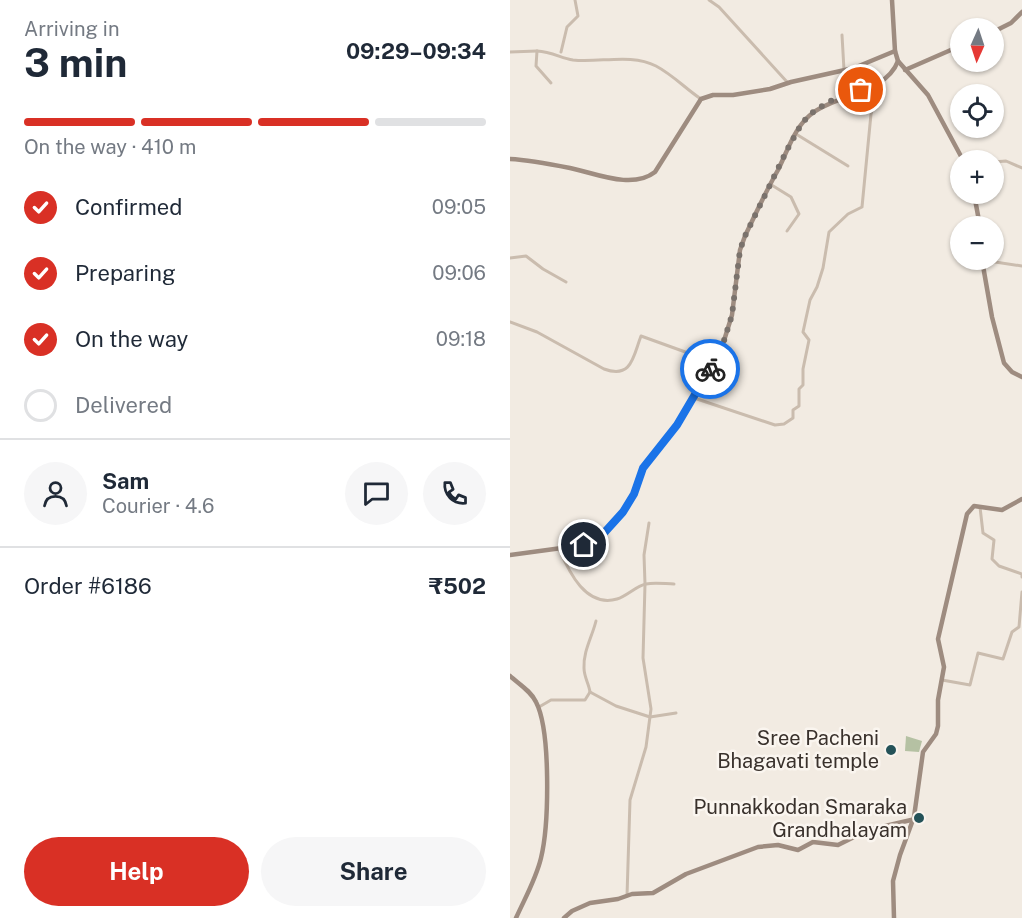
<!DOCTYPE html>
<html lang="en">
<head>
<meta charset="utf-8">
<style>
	:root { --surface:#fff; --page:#f6f6f7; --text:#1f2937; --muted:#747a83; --line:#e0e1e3; --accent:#d93025 }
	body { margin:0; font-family:"Public Sans",sans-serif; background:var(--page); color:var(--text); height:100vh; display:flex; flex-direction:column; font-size:22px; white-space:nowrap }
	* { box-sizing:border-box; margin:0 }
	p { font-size:20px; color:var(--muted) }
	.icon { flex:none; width:33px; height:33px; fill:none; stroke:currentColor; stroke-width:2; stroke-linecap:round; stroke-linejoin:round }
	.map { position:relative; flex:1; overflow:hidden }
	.side { display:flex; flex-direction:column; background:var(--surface); width:510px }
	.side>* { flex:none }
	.needle { width:39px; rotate:183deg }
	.tools { position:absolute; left:440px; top:18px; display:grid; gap:12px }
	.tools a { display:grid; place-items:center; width:54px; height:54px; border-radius:50%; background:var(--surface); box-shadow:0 2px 4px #0004; font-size:30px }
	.pin { position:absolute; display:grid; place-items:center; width:51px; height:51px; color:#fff; margin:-26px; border:3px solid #fff; border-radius:50%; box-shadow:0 2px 6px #0007 }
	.courier { position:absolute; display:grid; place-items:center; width:60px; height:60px; margin:-30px; border:4px solid #1a73e8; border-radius:50%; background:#fff; color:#222; box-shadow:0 2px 8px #0007 }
	.headline em { font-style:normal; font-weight:700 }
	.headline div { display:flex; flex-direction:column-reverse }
	.headline { display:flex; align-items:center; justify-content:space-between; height:102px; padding:0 24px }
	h1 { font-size:39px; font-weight:700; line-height:45px }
	.bar { display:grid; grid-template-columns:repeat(4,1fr); gap:9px 6px; align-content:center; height:72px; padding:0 24px }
	.bar i { height:8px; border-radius:4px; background:var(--line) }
	.bar .on { background:var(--accent) }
	.bar p { grid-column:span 4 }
	.line { display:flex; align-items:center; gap:15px; padding:0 24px; border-top:2px solid var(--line) }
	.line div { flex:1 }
	.round { display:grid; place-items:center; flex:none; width:63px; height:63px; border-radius:32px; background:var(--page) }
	ol { padding:0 24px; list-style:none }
	li { display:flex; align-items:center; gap:18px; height:66px }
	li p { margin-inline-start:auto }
	li .icon { padding:6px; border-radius:50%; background:var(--accent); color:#fff; stroke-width:4 }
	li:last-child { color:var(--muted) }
	li i { width:33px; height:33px; border:3px solid var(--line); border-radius:50% }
	.primary-button { display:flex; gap:12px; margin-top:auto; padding:12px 24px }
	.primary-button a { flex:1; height:69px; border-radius:36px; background:var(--accent); color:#fff; font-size:24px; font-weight:700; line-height:69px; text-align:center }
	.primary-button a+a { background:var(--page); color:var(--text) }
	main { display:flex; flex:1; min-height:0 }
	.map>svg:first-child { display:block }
	.green { fill:#b5c1a3 }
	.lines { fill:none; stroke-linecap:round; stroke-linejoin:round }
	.street { stroke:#cabcae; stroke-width:3 }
	.secondary { stroke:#9e8c80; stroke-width:4.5 }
	.done { stroke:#7a726c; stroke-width:6; stroke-dasharray:0 10.8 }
	.route { stroke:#1a73e8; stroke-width:8 }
	.poi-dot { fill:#245258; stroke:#faf5ef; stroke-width:2 }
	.labels { text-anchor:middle; stroke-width:5; stroke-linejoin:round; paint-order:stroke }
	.poi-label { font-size:20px; fill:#39312c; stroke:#faf5ef; text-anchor:end }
</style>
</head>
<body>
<main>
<section class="side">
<div class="headline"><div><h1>3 min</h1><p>Arriving in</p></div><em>09:29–09:34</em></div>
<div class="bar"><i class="on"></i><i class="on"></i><i class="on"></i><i></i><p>On the way · 410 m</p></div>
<ol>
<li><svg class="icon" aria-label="check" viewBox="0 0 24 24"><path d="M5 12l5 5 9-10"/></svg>Confirmed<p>09:05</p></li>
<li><svg class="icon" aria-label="check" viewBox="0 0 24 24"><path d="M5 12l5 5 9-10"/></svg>Preparing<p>09:06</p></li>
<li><svg class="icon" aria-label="check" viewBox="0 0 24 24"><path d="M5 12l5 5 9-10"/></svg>On the way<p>09:18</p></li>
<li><i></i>Delivered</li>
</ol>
<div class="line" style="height:108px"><a class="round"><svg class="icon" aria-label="person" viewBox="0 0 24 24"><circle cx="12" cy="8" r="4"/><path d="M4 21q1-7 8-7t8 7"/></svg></a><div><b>Sam</b><p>Courier · 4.6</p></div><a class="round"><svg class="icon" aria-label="chat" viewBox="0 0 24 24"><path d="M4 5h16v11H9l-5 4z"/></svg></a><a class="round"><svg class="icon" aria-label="phone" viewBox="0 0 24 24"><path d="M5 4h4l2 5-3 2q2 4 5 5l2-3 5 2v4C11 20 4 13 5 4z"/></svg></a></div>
<div class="line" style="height:78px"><div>Order #6186</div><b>₹502</b></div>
<div class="primary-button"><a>Help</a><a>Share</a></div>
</section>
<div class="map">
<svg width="512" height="918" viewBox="0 0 512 918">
	<rect width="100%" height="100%" fill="#f2ebe2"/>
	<polygon class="green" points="396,736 412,741 409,752 395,751"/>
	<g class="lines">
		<g class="street">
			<polyline points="199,0 209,7 278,83"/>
			<polyline points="332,35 334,70"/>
			<polyline points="0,52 27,51"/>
			<polyline points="51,52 57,27 68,16 65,0"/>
			<path d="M41 83 26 66 27 51C42 52 51 58 63 60 90 63 121 53 146 66 163 75 176 89 191 99"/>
			<polyline points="286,134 338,166"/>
			<polyline points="483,162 496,161 512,168"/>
			<polyline points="260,184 281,197 289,214 277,231"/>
			<polyline points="0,258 16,256 33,269 56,282"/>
			<polyline points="472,260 512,266"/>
			<path d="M0 322 27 332 94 369C122 379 123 357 131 336L203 362"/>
			<polyline points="184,398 265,425 274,424 283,418 283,410 289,406 289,389 293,385 293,369 299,340 293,332 300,300 307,287 313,268 319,232 338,214 352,207 361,114 365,102 364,87"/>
			<polyline points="470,507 473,533 484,540 482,559 489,566 512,574 512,577"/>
			<path d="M49 549C59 572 76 608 107 599 117 596 126 586 136 584 145 582 156 584 164 584"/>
			<polyline points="432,680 460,685 468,653 493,659 502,632 509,627 512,592"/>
			<path d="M80 692C79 684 74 677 74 668 73 652 82 637 86 621"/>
			<polyline points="29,707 41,700 75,700 80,692 106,706 140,717 166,713"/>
			<polyline points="117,896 120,800 136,747 141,709 133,658 135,584 134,555 139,523"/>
		</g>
		<g class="secondary">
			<polyline points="382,0 385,51 388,61 418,95 453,160"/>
			<polyline points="483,32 501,23 512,12"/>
			<polyline points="395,70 450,46"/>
			<path d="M0 159C20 160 40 164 60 168 85 173 122 190 145 172L191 99 203 95H223L260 89 281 82 344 68 385 51"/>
			<polyline points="464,194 470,226"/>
			<polyline points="472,260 482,317 494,363 502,372 512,377"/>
			<path d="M0 555 74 545 83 542 94 533 113 512 124 494 133 468 167 425 200 371 212 347 222 315 230 250 235 236C246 213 256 191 268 170 278 150 285 125 304 112 329 94 376 93 388 61"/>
			<path d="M0 676C9 684 21 691 26 702 41 731 39 825 31 858 26 879 15 898 6 918"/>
			<polyline points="54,918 62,911 80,903 108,899 122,894 143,893 176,874 248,847 268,845 288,850 303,842 328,845 358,830 401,820"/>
			<polyline points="384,918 383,881 390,855 404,817 413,752 426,734 428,726 428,700 434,667 428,639 457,514 464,506 492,510 512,499"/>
		</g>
	</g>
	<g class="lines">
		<polyline class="done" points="200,369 212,347 222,315 230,250 235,236 278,148 292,123 302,113 318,102 351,90"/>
		<polyline class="route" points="74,545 83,542 94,533 113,512 124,494 133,468 167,425 200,369"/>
	</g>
	<g class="poi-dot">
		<circle cx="381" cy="750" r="6"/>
		<circle cx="409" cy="818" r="6"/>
	</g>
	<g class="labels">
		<g class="poi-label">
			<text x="369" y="745">Sree Pacheni<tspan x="369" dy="23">Bhagavati temple</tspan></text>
			<text x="397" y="814">Punnakkodan Smaraka<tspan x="397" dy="23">Grandhalayam</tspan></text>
		</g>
	</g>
</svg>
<div class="tools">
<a><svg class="needle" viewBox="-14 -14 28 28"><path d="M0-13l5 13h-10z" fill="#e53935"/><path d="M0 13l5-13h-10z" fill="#747a83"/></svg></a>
<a><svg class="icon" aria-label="locate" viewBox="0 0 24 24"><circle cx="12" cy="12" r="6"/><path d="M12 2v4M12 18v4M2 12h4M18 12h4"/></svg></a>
<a>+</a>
<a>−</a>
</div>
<div class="pin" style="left:351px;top:90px;background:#ea580c"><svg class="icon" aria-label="bag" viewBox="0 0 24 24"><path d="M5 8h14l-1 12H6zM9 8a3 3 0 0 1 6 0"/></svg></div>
<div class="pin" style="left:74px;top:545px;background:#1f2937"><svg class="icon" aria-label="home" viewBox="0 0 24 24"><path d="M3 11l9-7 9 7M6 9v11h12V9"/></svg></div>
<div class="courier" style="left:200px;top:369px"><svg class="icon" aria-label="bike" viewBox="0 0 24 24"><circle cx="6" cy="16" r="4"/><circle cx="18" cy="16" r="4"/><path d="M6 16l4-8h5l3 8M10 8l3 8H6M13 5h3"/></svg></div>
</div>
</main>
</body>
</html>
